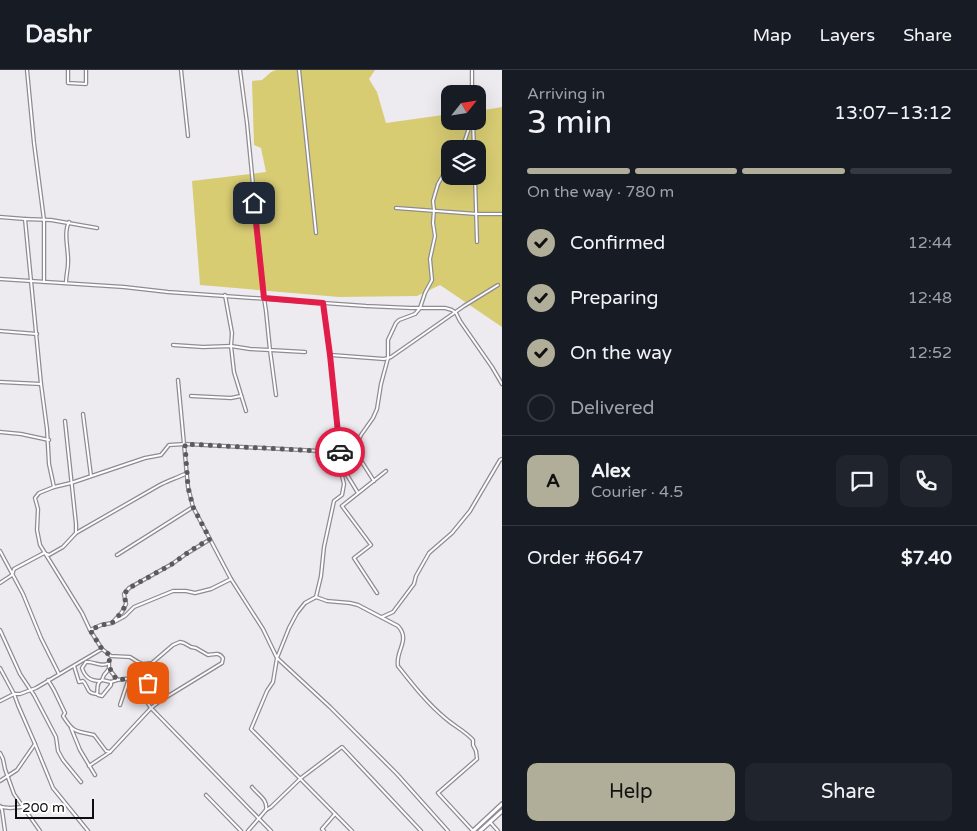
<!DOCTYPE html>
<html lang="en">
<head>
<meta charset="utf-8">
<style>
	:root { --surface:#171b24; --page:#20242c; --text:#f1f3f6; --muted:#9ea1a6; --line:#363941; --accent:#b0ae98 }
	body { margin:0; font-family:"Varela Round",sans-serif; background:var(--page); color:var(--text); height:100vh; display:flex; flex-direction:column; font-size:19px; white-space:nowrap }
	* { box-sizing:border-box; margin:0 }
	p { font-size:16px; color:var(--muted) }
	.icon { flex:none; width:28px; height:28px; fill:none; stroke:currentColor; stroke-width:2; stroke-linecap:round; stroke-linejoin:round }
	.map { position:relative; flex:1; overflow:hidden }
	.side { display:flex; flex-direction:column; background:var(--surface); width:475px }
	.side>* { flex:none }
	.needle { width:32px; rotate:60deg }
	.controls { position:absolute; left:441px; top:15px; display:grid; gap:10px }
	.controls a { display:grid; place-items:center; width:45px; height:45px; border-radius:10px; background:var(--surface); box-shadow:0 5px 20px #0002; font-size:25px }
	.scale { position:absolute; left:15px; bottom:12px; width:79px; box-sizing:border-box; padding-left:5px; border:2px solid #0d0c0e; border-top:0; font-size:14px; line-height:18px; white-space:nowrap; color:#0d0c0e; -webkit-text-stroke:4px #fff; paint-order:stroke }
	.pin { position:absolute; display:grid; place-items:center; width:42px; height:42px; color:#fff; margin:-21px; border-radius:10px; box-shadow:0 2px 8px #0006 }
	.courier { position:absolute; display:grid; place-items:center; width:50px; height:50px; margin:-25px; border:4px solid #e11d48; border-radius:50%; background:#fff; color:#222; box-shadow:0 1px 6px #0007 }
	.headline em { font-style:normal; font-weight:600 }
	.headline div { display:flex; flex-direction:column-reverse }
	.headline { display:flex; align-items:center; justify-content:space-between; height:85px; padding:0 25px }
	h1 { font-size:32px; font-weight:600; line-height:38px }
	.bar { display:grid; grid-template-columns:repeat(4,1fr); gap:8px 5px; align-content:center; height:60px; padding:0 25px }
	.bar i { height:6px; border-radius:4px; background:var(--line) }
	.bar .current { background:var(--accent) }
	.bar p { grid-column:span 4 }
	.line { display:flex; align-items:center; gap:12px; padding:0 25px; border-top:1px solid var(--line) }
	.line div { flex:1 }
	.round { display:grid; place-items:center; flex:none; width:52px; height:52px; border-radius:10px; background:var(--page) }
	ol { padding:0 25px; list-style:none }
	li { display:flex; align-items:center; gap:15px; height:55px }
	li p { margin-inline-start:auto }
	li .icon { padding:5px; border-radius:50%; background:var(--accent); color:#111; stroke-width:4 }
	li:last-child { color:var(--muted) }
	li i { width:28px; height:28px; border:2px solid var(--line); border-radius:50% }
	.button { display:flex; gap:10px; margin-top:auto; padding:10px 25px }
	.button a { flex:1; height:58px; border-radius:10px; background:var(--accent); color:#111; font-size:20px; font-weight:600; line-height:58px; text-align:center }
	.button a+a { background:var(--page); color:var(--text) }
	header { display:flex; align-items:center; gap:30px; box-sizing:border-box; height:70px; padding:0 25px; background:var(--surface); border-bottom:1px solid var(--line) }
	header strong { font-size:24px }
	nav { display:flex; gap:28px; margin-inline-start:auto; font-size:18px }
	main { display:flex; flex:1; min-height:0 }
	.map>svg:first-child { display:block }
	.green { fill:#d8cc73; fill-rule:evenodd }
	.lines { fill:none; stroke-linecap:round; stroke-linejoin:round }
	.street-casing { stroke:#8e8c91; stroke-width:4.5 }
	.secondary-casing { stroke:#8e8c91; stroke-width:5.5 }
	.street { stroke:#fff; stroke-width:2 }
	.secondary { stroke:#fff; stroke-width:3 }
	.done { stroke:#5b5a5d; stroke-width:5; stroke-dasharray:0 9 }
	.route { stroke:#e11d48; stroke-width:6 }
</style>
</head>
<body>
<header>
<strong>Dashr</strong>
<nav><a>Map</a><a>Layers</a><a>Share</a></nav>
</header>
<main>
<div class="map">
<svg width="502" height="761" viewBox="0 0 502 761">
	<rect width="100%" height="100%" fill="#edebf0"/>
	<path class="green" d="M276 0H375L369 9 377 22 386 53 450 44V51H478V41L502 37V257L440 215 417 226 339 227 200 215 192 111 266 102 261 78 254 75 252 11 262 10 271 2ZM450 79H478V106H450Z"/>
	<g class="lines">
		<defs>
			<g id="street">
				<polyline points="27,0 34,73 44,150 44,212"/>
				<polyline points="68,0 68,13 86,14 86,0"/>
				<polyline points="181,0 188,66"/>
				<polyline points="240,0 247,53 264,228 266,241 270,280 305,282"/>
				<polyline points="299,0 316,163"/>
				<polyline points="472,24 472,0"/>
				<polyline points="473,52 474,79"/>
				<polyline points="462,79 469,58 473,51"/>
				<polyline points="475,106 477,172"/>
				<polyline points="396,138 477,144 502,144"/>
				<polyline points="0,147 25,149"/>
				<polyline points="0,209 124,217 168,222 366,236 411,238 445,238 452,240 456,243 460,251 492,297 502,314"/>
				<path d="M66 213C66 206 68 199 68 193 69 181 63 163 69 152"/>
				<polyline points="225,225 232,263 231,276 234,302 246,341"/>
				<polyline points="0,261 37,264"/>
				<polyline points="173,275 203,277 231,276 250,279 270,280 276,325"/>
				<polyline points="331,285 384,289 388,288 388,270 396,253 399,250 415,244 420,238 425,223 432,210 430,189 435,166 433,153 434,140 433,131 438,114 450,93"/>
				<polyline points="178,310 188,417 193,437 231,509 263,559 277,588 330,637 397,704 448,761"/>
				<polyline points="0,312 41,314"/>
				<polyline points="191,326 231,328 241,326"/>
				<polyline points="83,344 91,406"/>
				<polyline points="65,351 76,454 76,463"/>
				<polyline points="0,362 21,364 49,370"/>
				<polyline points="340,382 344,400 342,406 344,414 342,425 334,431 324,477 321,506 316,527 305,533 297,543 289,558 277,588 273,612 267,621 251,659 352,761"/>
				<polyline points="360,389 374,411"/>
				<polyline points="54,417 49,394 47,359 41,314 25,149 51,150 97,158"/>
				<polyline points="358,423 344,400 346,395 346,387 355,378 361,365 373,348 377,339 381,314 388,288 391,287 464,236 498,215"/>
				<polyline points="0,481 23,524 41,568 59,604"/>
				<polyline points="117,485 193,437"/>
				<path d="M0 513 12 505 14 499 44 483 49 485 63 477 76 463 158 416C167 411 177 408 187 403"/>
				<polyline points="377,523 354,488 371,475 342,436 386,401"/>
				<path d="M316 527 327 531 350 533 358 535 398 556C411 570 395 581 398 596 413 615 427 633 445 648 454 656 465 661 473 670V675L476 681 477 689 438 723 473 761"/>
				<polyline points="382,547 393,542 414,514 416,506 429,483 452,463 470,441 500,390 502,389"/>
				<polyline points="114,552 125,546 134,537 173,521 186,521 195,523 211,519 231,509"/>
				<polyline points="0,560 20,604 34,625 56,667 58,681 63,690 81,712"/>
				<polyline points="90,560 82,543 40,475 37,460 38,439 35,428 39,423 54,417 71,413 145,388 161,385 169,375 185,374 340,382 330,285 323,233"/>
				<path d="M74 596 79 612 83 611C89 617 86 624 97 624L98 625 102 626 111 615V612"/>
				<polyline points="0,598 14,624 18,635 35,674 53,718 88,761"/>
				<polyline points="109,599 117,609"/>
				<polyline points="129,608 131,612 139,620 151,638 271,761"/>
				<path d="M48 610 54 620 65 643 63 646C75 665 76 660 94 665L106 681 110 682 151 638 160 631 222 593 223 588C219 582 215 584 208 585L196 578 191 577 184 573 180 572 173 575 152 593 143 594 138 592 130 587 111 586 102 579"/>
				<polyline points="102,610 111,612 117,610 132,608 137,610 143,614 152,612"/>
				<path d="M97 624C98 619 96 612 102 610L104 605 109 599V593C101 598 94 591 86 592L82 598C85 607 90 611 100 611"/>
				<polyline points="0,631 14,624 20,624 36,618 102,579 90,560 101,555 112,553 122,542 126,534 124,524 129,518 172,494 186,484 209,470"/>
				<polyline points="120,635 129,608"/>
				<polyline points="71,658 80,680 95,705"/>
				<polyline points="0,683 3,689 5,699 14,724 40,761"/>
				<polyline points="89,696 110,682"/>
				<polyline points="0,711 17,700 35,674"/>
				<polyline points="206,725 241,761"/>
				<polyline points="0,736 2,740 5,761"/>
				<polyline points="1,737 10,738 22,737"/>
				<polyline points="266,740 271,737 301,708 342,677 421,761"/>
				<polyline points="490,752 498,761"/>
				<path d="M248 761 266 740C268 729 258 725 252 717"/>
				<polyline points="324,761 322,759 335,744"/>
			</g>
			<g id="secondary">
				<polyline points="473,761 502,734"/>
				<polyline points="480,761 502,741"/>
			</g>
		</defs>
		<use href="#street" class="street-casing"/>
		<use href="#secondary" class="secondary-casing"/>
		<use href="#street" class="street"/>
		<use href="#secondary" class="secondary"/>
	</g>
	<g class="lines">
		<path class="done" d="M148 613 143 614C134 606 127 609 117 610 112 603 106 595 111 586L102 579 90 560 101 555 112 553 122 542 126 534 124 524 129 518 172 494 186 484 199 475 206 472 210 469 193 437 188 417 185 374 340 382"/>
		<polyline class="route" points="254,133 264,228 323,233 330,285 340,382"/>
	</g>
</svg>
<div class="controls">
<a><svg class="needle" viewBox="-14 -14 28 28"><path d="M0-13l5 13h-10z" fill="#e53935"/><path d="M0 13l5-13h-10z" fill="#9ea1a6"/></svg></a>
<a><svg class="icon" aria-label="layers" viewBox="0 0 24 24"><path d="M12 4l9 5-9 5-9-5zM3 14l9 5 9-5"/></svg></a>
</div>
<div class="scale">200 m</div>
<div class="pin" style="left:148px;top:613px;background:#ea580c"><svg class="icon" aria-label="bag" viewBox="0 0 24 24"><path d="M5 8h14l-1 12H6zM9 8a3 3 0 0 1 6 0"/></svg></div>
<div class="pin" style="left:254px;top:133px;background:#1f2937"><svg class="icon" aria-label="home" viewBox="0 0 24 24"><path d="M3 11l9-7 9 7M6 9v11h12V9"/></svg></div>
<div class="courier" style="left:340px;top:382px"><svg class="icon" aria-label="car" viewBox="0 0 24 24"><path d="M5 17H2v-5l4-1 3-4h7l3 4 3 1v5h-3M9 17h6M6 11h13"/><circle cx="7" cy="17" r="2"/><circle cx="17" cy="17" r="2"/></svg></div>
</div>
<section class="side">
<div class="headline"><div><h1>3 min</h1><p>Arriving in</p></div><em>13:07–13:12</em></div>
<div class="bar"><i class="current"></i><i class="current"></i><i class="current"></i><i></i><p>On the way · 780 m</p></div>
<ol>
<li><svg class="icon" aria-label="check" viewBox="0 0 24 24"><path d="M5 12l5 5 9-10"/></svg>Confirmed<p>12:44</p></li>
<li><svg class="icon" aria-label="check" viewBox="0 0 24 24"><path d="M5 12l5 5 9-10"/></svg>Preparing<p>12:48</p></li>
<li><svg class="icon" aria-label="check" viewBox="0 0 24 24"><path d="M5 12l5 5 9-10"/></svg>On the way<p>12:52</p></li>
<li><i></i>Delivered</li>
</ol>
<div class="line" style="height:90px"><b class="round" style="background:var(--accent);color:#111">A</b><div><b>Alex</b><p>Courier · 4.5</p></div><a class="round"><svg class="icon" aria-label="chat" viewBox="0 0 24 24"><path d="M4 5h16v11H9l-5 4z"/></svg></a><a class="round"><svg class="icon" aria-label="phone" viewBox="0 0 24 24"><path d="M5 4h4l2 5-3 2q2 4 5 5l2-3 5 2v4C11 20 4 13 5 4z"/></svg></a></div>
<div class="line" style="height:65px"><div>Order #6647</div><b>$7.40</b></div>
<div class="button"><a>Help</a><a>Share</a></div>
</section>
</main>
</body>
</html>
